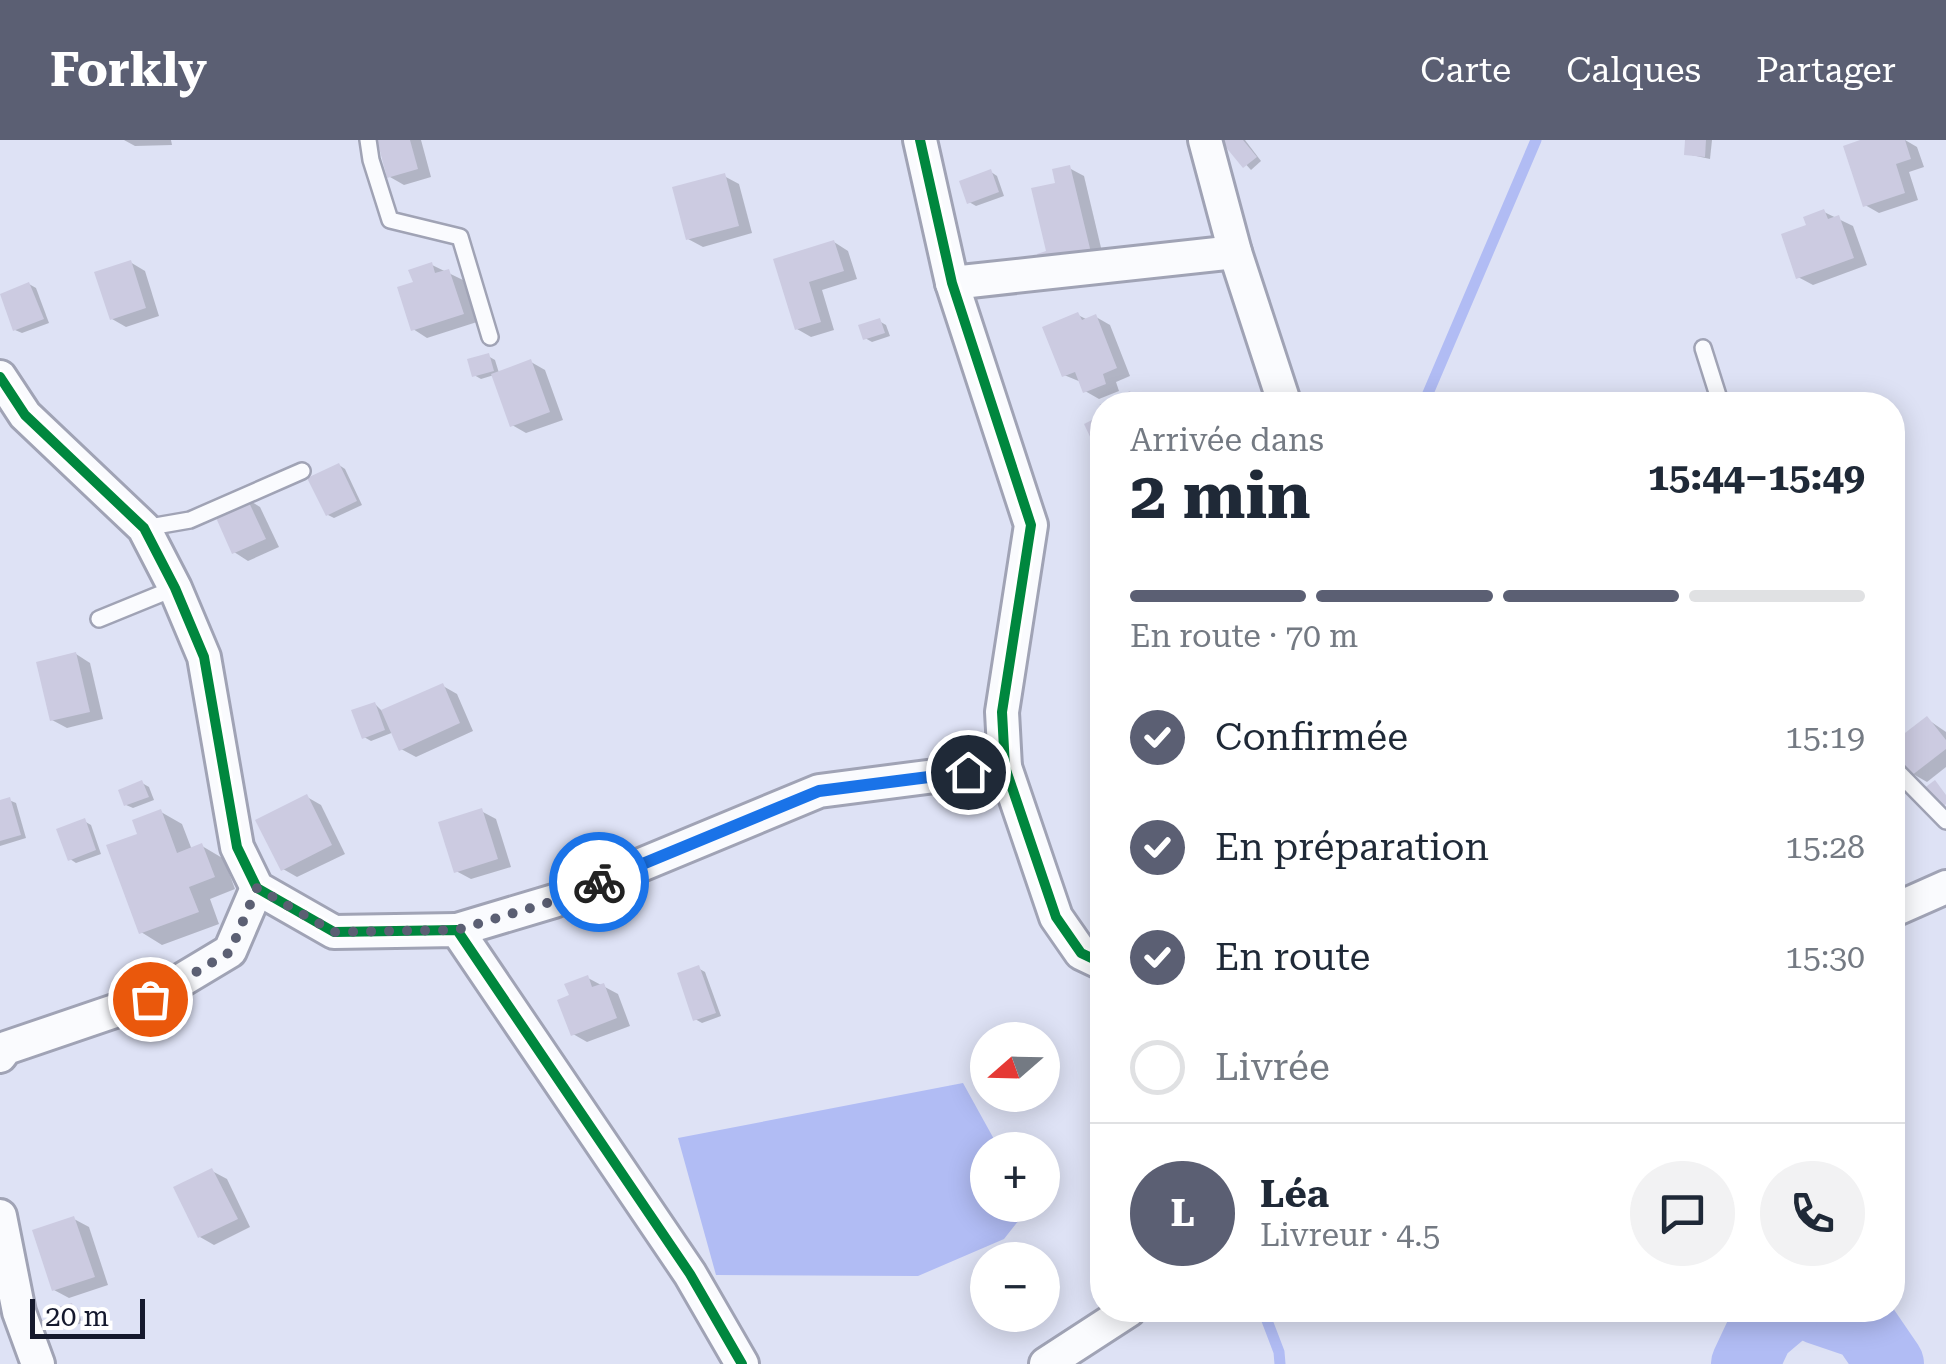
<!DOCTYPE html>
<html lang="fr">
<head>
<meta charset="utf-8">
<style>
	:root { --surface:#fff; --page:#f2f2f3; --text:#1f2937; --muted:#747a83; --line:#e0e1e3; --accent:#5b5f73 }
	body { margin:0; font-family:"Roboto Serif",serif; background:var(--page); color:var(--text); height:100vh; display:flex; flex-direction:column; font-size:38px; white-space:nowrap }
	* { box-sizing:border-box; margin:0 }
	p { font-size:32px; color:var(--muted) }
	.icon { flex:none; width:55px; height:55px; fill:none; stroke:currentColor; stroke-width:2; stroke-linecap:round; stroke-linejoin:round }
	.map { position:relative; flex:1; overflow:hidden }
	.drawer { position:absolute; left:1090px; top:252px; width:815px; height:930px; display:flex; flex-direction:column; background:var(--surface); border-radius:40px; box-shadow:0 5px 25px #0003 }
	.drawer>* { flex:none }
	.needle { width:65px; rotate:250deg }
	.fabs { position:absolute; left:970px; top:882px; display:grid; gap:20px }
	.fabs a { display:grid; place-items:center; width:90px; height:90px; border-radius:50%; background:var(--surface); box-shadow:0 5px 25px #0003; font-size:50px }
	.scale { position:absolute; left:30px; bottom:25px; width:115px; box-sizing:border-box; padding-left:10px; border:5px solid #15192d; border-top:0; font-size:28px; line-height:35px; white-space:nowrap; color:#15192d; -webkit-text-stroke:8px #fff; paint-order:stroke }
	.pin { position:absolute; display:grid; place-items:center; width:85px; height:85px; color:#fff; margin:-42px; border:5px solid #fff; border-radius:50%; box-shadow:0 2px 10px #0007 }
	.courier { position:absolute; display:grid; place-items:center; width:100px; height:100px; margin:-50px; border:8px solid #1a73e8; border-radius:50%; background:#fff; color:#222; box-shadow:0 2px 12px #0007 }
	.overview em { font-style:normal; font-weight:700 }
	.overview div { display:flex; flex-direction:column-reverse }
	.overview { display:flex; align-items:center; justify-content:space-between; height:170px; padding:0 40px }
	h1 { font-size:65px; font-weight:700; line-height:75px }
	.bar { display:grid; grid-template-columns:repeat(4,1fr); gap:15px 10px; align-content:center; height:120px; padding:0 40px }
	.bar i { height:12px; border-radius:8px; background:var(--line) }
	.bar .selected { background:var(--accent) }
	.bar p { grid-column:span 4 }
	.line { display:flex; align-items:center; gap:25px; padding:0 40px; border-top:2px solid var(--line) }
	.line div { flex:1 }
	.round { display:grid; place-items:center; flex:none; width:105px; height:105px; border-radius:52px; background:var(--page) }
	ol { padding:0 40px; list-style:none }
	li { display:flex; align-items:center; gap:30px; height:110px }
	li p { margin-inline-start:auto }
	li .icon { padding:10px; border-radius:50%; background:var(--accent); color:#fff; stroke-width:4 }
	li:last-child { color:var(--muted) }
	li i { width:55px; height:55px; border:5px solid var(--line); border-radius:50% }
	header { display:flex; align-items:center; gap:60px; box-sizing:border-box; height:140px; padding:0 50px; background:var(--accent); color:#fff }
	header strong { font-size:48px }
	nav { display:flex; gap:55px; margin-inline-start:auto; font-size:35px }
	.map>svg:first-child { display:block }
	.water { fill:#b1bcf4 }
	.shadow { fill:#0003 }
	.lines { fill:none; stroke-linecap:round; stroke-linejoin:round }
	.stream { stroke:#b1bcf4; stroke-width:11 }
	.river { stroke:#b1bcf4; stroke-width:68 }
	.building { fill:#cccbe1 }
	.lane-casing { stroke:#a0a3b5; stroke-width:20 }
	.street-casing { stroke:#a0a3b5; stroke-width:38 }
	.lane { stroke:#fafbfe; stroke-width:15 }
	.street { stroke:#fafbfe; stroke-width:32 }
	.cycleway-casing { stroke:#fff; stroke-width:16 }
	.cycleway { stroke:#00873e; stroke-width:10 }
	.done { stroke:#5b5f73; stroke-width:10; stroke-dasharray:0 18 }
	.route { stroke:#1a73e8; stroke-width:12 }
</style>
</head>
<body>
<header>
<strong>Forkly</strong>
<nav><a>Carte</a><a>Calques</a><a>Partager</a></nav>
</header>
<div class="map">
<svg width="1946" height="1224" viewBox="0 0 1946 1224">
	<rect width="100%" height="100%" fill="#dee2f5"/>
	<polygon class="water" points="963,943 1000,1010 988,1010 988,1065 1031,1065 1004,1099 918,1136 716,1135 678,998"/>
	<g class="shadow">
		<polygon points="124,0 171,0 172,5 135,6"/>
		<polygon points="379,0 421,0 431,37 404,45 390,37"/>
		<polygon points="1224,0 1245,0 1261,21 1251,30"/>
		<polygon points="1688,0 1712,0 1710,19 1687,14"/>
		<polygon points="1868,0 1905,0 1917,7 1924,27 1909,32 1918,60 1879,73 1865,65"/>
		<polygon points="1069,28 1084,36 1107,133 1049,113 1059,45"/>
		<polygon points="991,32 997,36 1004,56 976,66 969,62"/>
		<polygon points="724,36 739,44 752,93 703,107 688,99"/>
		<polygon points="1824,72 1853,86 1867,125 1813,145 1798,137"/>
		<polygon points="834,102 848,111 857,139 822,150 834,190 811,197 797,189 776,120"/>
		<polygon points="130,122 145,131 159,176 126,187 112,179"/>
		<polygon points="432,125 463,140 477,182 427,198 413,189 416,144"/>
		<polygon points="29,144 36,148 49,183 22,193 15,190"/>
		<polygon points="1078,175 1088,180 1096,177 1110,185 1130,236 1116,242 1119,251 1099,259 1085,251 1081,242 1064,235"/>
		<polygon points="879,181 886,185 890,196 872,202 865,198"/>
		<polygon points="488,216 495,220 499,233 531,222 545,230 563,280 526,293 512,285 494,235 481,239 474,235"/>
		<polygon points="1130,253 1146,265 1105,265"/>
		<polygon points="339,325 345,329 362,365 334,378 328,375"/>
		<polygon points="246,358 260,367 279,407 248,421 234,412"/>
		<polygon points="76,514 90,523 103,579 67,588 52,580"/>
		<polygon points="443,546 457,554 473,591 416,617 401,609 394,592 371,601 364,597 375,564 383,572"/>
		<polygon points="1927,579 1946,592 1946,627 1927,642 1913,634"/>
		<polygon points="142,643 149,647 154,660 133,668 126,665"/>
		<polygon points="307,657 321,665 345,714 297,737 283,729"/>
		<polygon points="9,660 16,663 26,698 0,706 0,662"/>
		<polygon points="481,671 496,679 511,727 471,739 456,731"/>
		<polygon points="161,672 182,684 192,710 202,706 224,719 235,749 210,759 219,784 162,805 141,792 140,696"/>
		<polygon points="84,681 91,685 101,714 76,723 70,719"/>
		<polygon points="698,828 705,832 721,876 702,883 695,879"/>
		<polygon points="588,838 618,854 630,886 587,902 573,894 572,857"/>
		<polygon points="212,1031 227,1039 250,1087 214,1105 200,1097"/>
		<polygon points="74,1079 89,1087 108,1145 69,1158 54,1150"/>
		<polygon points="71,1165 78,1169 82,1183 64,1189 57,1185"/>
	</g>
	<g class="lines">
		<g class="stream">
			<polyline points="1423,265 1536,0"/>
			<polyline points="1263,1170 1279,1212 1280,1224"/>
		</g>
		<g class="river">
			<polyline points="1817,1170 1864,1186 1890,1224"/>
			<polyline points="1745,1224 1760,1192 1786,1170"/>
		</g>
	</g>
	<g class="building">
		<polygon points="377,0 410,0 418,29 387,38"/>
		<polygon points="1220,0 1243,0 1257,17 1243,28"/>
		<polygon points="1685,0 1706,0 1705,17 1684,15"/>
		<polygon points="1860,0 1905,0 1911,19 1896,24 1905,53 1863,67 1843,6"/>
		<polygon points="1070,25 1094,125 1043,137 1037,114 1046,111 1031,48 1055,43 1052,29"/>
		<polygon points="991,29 999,52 967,64 959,41"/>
		<polygon points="725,33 739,86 686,100 672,47"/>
		<polygon points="1824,69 1828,79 1839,75 1854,118 1796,139 1781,94 1806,85 1803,77"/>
		<polygon points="834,100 844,131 809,142 821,182 795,190 773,119"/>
		<polygon points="131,120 146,168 110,180 94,132"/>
		<polygon points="432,122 435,133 449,129 464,174 411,191 397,147 413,142 408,130"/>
		<polygon points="29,142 44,179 13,191 0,154"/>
		<polygon points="1078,172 1082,180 1096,174 1117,228 1103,234 1106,244 1083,253 1075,232 1062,237 1042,187"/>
		<polygon points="880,178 885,193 863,200 858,185"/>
		<polygon points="489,213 494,231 472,237 467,219"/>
		<polygon points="531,219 550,272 510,287 491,234"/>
		<polygon points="1130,251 1137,265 1099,265"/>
		<polygon points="1102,275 1102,322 1084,284"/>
		<polygon points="339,323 357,361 326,376 307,338"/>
		<polygon points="246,356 266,399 232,414 213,371"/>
		<polygon points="76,512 90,572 50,581 36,522"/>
		<polygon points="443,543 460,583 399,611 381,570"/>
		<polygon points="375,562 385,590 362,599 351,570"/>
		<polygon points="1927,576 1946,600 1946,609 1911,636 1892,612 1892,603"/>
		<polygon points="142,640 149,657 124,666 118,650"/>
		<polygon points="1935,640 1946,655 1946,664 1931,676 1915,655"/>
		<polygon points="307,654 332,705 281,731 255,680"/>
		<polygon points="10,657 21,695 0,701 0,660"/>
		<polygon points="482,668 498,719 454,733 438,682"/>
		<polygon points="161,669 177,713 202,703 215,737 189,747 199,772 139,794 106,705 137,694 132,680"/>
		<polygon points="85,678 96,710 68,721 56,689"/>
		<polygon points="699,825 716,873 693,881 677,833"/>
		<polygon points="588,835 592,847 604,843 617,878 571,896 557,860 569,855 564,844"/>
		<polygon points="212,1028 238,1079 198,1098 173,1047"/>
		<polygon points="74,1076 95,1137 52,1151 32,1090"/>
		<polygon points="72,1163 77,1180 55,1187 50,1169"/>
	</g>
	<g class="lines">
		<defs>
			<g id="lane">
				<polyline points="368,0 371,20 390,80 460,97 490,197"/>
				<polyline points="1703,208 1721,265"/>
				<polyline points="144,388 190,380 302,331"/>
				<polyline points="99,479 175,448"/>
				<polyline points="1892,626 1946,681"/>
			</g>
			<g id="street">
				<polyline points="920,0 952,143 1031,385 1002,572 1005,627 1056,777 1081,813 1102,823"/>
				<polyline points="1205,0 1235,112 1285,265"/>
				<polyline points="952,143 1235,112"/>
				<polyline points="0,237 25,275 144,388 175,448 204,517 237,707 257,748 334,792 457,790 690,1134 742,1224"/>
				<polyline points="1892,771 1946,747"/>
				<polyline points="457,790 554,761 819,651 1005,627"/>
				<polyline points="0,916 6,908 150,859 230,811 257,748"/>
				<polyline points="0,1076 19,1172 38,1224"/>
				<polyline points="1046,1224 1129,1170"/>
			</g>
		</defs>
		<use href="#lane" class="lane-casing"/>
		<use href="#street" class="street-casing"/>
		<use href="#lane" class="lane"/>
		<use href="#street" class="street"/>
		<defs>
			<g id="cycleway">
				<polyline points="920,0 952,143 1031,385 1002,572 1005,627 1056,777 1081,813 1102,823"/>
				<polyline points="0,237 25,275 144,388 175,448 204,517 237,707 257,748 334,792 457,790 690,1134 742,1224"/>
			</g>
		</defs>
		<use href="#cycleway" class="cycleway-casing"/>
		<use href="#cycleway" class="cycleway"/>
	</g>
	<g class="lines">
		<polyline class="done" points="150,859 230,812 257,748 334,792 457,790 554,761 599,742"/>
		<polyline class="route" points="599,742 819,651 968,632"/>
	</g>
</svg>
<div class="fabs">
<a><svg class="needle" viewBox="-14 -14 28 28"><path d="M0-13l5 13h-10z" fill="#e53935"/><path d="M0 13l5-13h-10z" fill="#747a83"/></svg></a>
<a>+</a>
<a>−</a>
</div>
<div class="scale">20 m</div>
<div class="pin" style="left:150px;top:859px;background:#ea580c"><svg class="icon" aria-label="bag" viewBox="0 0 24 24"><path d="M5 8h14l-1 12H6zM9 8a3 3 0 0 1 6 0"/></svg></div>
<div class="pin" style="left:968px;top:632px;background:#1f2937"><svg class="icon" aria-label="home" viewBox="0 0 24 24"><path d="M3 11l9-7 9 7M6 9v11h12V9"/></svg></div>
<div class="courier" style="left:599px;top:742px"><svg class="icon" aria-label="bike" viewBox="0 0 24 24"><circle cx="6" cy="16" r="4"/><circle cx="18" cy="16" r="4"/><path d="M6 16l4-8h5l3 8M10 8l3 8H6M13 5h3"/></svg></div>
<section class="drawer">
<div class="overview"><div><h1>2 min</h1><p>Arrivée dans</p></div><em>15:44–15:49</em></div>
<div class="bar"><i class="selected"></i><i class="selected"></i><i class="selected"></i><i></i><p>En route · 70 m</p></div>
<ol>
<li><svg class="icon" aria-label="check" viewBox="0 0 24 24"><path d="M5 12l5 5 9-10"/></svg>Confirmée<p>15:19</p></li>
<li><svg class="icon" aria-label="check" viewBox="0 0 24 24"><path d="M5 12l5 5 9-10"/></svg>En préparation<p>15:28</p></li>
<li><svg class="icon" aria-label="check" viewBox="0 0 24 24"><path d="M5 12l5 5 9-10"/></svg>En route<p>15:30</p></li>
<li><i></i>Livrée</li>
</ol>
<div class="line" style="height:180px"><b class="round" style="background:var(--accent);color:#fff">L</b><div><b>Léa</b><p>Livreur · 4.5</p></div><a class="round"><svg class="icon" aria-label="chat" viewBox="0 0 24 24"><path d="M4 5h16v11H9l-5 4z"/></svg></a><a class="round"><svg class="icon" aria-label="phone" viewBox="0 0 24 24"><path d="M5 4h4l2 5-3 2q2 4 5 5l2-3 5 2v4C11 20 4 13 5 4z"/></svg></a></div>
</section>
</div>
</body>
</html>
